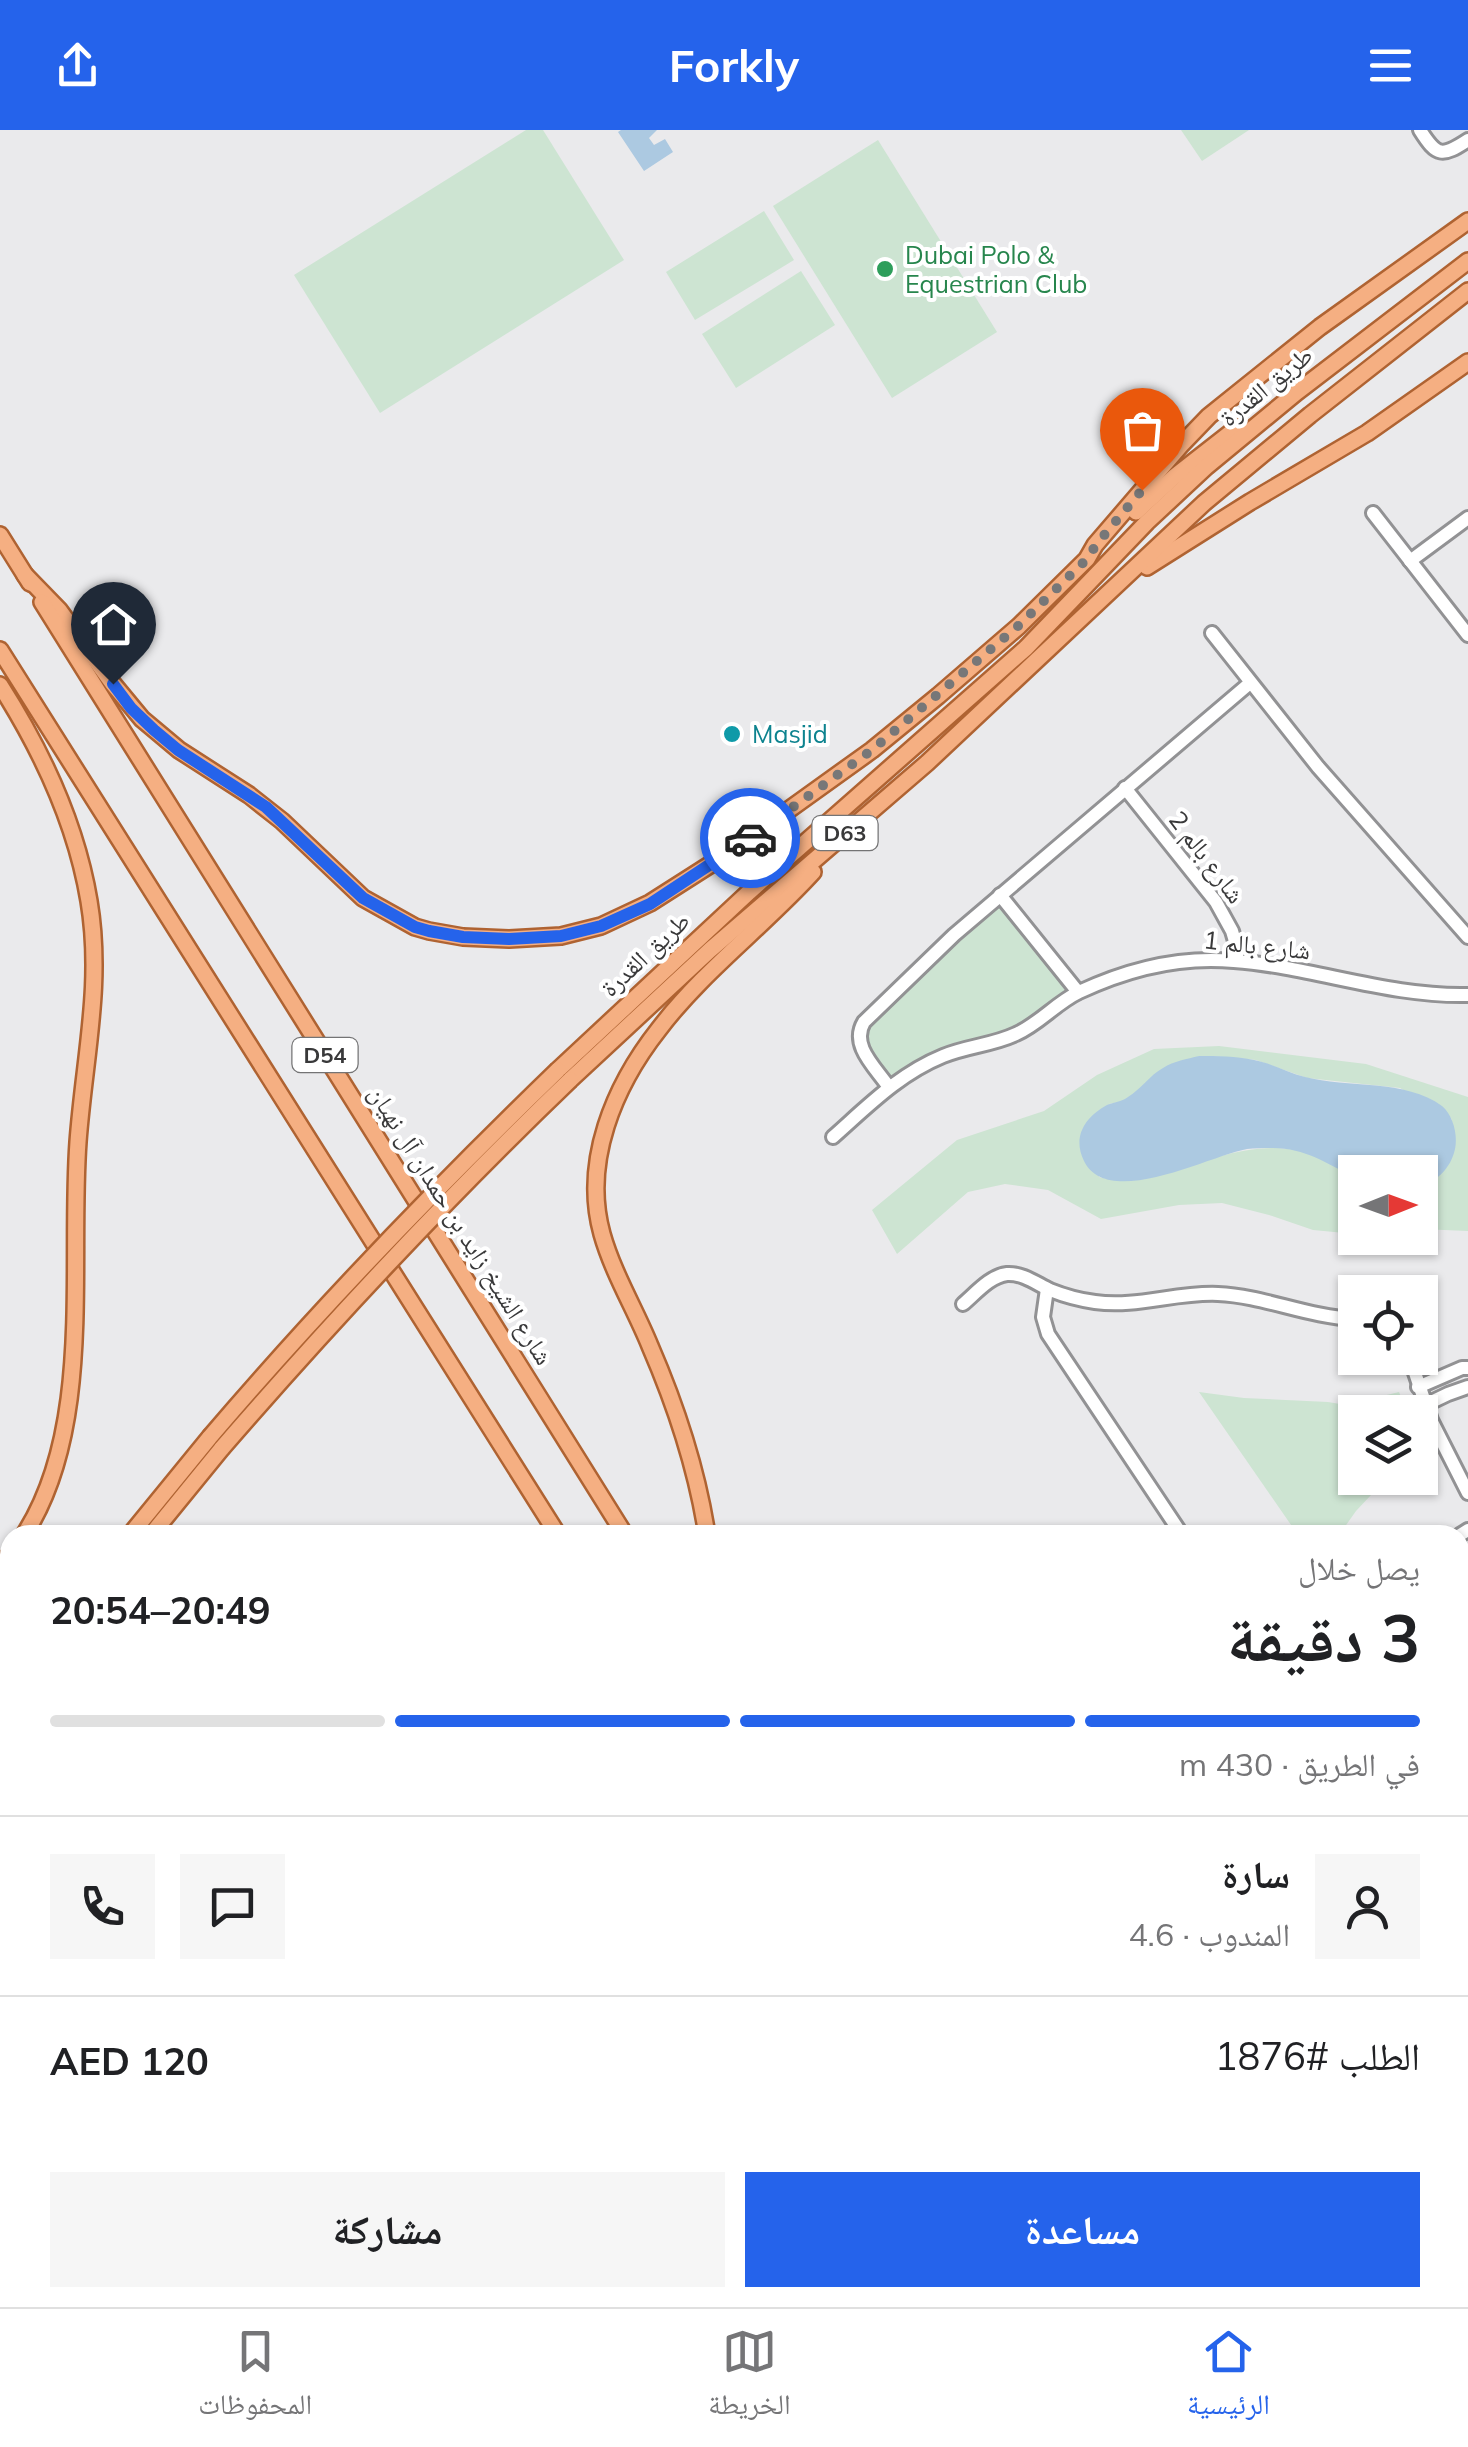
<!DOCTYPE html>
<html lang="ar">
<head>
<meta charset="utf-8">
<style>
	:root { --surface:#fff; --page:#f6f6f6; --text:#202124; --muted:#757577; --line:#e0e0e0; --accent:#2563eb }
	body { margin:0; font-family:Mulish,"Noto Naskh Arabic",sans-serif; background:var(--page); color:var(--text); direction:rtl; height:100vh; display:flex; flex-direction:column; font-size:38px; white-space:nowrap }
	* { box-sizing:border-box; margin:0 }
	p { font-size:32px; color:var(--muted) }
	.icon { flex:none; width:55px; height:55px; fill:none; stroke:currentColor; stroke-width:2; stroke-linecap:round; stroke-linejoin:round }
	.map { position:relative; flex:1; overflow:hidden; direction:ltr }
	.drawer { position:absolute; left:0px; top:1395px; width:1470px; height:782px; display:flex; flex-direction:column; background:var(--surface); border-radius:30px 30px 0 0; box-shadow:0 2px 8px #0004; direction:rtl }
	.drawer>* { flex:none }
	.needle { width:65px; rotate:89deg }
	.tools { position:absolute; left:1338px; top:1025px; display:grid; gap:20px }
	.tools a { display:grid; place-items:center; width:100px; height:100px; border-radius:0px; background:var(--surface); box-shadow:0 2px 8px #0004; font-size:50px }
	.pin { position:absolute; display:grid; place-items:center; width:85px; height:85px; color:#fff; margin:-102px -42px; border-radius:50% 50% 50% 0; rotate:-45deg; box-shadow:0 0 10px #0007 }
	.pin .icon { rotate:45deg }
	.courier { position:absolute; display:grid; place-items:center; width:100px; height:100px; margin:-50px; border:8px solid #2563eb; border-radius:50%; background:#fff; color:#222; box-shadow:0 2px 12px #0007 }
	.overview em { font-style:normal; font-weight:700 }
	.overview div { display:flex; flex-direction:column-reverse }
	.overview { display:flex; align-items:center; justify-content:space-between; height:170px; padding:0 50px }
	h1 { font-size:65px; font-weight:700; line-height:75px }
	.bar { display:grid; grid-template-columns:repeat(4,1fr); gap:15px 10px; align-content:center; height:120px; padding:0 50px }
	.bar i { height:12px; border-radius:8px; background:var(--line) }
	.bar .on { background:var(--accent) }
	.bar p { grid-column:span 4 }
	.line { display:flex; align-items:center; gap:25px; padding:0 50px; border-top:2px solid var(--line) }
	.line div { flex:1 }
	.round { display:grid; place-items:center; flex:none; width:105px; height:105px; border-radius:0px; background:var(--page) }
	.cta { display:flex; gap:20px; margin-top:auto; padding:20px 50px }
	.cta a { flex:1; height:115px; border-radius:0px; background:var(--accent); color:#fff; font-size:40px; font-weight:700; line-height:115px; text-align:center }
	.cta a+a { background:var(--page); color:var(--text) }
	header { display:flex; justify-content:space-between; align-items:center; height:130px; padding:0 50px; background:var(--accent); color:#fff; font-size:45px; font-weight:700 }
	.tabs { display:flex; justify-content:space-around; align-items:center; height:140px; border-top:2px solid var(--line); background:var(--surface); font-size:28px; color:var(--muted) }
	.tabs a { display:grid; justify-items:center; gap:5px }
	.tabs .on { color:var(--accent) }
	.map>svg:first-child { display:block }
	.green { fill:#cde4d2 }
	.water { fill:#acc9e1 }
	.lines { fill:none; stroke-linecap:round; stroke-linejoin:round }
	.minor-casing { stroke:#929294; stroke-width:18 }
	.major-casing { stroke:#af6332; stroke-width:20 }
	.minor { stroke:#fff; stroke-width:12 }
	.major { stroke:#f5af82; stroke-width:15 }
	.major-bridge-casing { stroke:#af6332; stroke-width:20; stroke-linecap:butt }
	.major-bridge { stroke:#f5af82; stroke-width:15 }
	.done { stroke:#777778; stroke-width:10; stroke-dasharray:0 18 }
	.route { stroke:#2563eb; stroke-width:12 }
	.leisure-dot { fill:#2e9e5b; stroke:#fff; stroke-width:4 }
	.culture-dot { fill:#0f9aa8; stroke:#fff; stroke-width:4 }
	.labels { text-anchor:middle; stroke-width:8; stroke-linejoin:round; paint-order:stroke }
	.shield { fill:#fff; stroke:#747475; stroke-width:2.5 }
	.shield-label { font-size:22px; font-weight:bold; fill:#39393a }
	.leisure-label { font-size:25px; fill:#27864d; stroke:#fff; text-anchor:start }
	.street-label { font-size:25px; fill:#39393a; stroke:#fff }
	.culture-label { font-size:25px; fill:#0d838f; stroke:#fff; text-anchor:start }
</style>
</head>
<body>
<header><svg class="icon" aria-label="menu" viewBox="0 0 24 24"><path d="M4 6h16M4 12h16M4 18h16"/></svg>Forkly<svg class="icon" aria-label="share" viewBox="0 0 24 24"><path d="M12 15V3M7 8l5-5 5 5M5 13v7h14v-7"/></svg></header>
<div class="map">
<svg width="1468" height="2177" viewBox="0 0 1468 2177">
	<rect width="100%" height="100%" fill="#eaeaec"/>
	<g class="green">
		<polygon points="526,0 543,0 624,130 380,283 294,145"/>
		<polygon points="1181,0 1249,0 1202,31"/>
		<polygon points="878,10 997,202 892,268 773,76"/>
		<polygon points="764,81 794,130 695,190 666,142"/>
		<polygon points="801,141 835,195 736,258 702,204"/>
		<polygon points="997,771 1071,865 1035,890 891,953 866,916 864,897"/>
		<path d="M1219 916 1366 934 1468 967V1101L1420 1099V1058C1450 1045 1460 1018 1451 988L1400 958 1307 948 1256 930 1225 927 1199 926 1124 971 1109 974 1099 1047C1126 1054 1141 1050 1168 1042 1215 1028 1265 1007 1314 1025 1328 1031 1342 1041 1355 1048V1104L1313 1100 1269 1085 1222 1073 1179 1075 1101 1089 1048 1060 1005 1054 968 1062 897 1124 872 1080 957 1010 1044 981 1097 945 1154 919Z"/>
		<polygon points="1199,1262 1244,1268 1328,1272 1346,1275 1399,1262 1407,1282 1355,1282 1355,1348 1387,1348 1356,1381 1339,1405 1298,1405"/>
	</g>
	<g class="water">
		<polygon points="621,0 657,0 649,8 654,15 665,9 673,22 644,41 618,2"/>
		<path d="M1199 926C1217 926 1236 926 1254 930 1271 933 1288 943 1305 947 1347 958 1406 949 1442 976 1453 985 1458 1005 1455 1019 1451 1038 1437 1051 1420 1058V1042H1355V1048C1327 1033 1303 1017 1270 1018 1263 1018 1254 1018 1247 1019 1209 1026 1108 1080 1084 1031 1072 1007 1085 987 1107 975 1114 972 1121 972 1128 967 1141 959 1150 945 1163 938 1174 931 1187 929 1199 926Z"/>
	</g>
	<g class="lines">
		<defs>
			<g id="minor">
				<path d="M1420 0C1437 27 1442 27 1468 10"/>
				<polyline points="1373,383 1468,505"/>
				<polyline points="1410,431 1468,388"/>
				<polyline points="1212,503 1318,637 1468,807"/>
				<polyline points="1125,658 1216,772 1232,801 1237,818 1237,831"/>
				<polyline points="1000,765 1078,862"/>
				<path d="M888 956C875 937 850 915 864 892L954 805 1250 553"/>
				<path d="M833 1007C868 976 899 944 943 926 967 916 993 915 1016 904 1039 894 1056 873 1079 862 1128 839 1181 826 1234 831 1313 837 1389 867 1468 865"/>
				<polyline points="1047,1159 1043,1187 1048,1204 1182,1405"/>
				<path d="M963 1174C976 1163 990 1146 1007 1144 1023 1143 1037 1154 1050 1160 1065 1166 1080 1170 1095 1172 1137 1178 1176 1162 1218 1164 1264 1166 1307 1187 1355 1189"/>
				<polyline points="1410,1228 1431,1290 1468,1363"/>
				<polyline points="1418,1257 1462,1238 1468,1238"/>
				<polyline points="1425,1275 1448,1264 1468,1257"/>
				<polyline points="1460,1405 1468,1400"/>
				<polyline points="1460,1675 1468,1671"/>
				<polyline points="1460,1897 1468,1893"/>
				<polyline points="0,2075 10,2065"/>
				<polyline points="0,2145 10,2155"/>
				<polyline points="23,2168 33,2177"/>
				<polyline points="435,2168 439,2177"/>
				<polyline points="607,2168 613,2177"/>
				<polyline points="756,2168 761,2177"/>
				<polyline points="80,2177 89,2168"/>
				<polyline points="259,2177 268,2168"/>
				<polyline points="471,2177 475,2168"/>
			</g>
			<g id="major">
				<polyline points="1136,382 1174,347 1238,297"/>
				<polyline points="0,405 30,453"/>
				<polyline points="1147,437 1250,372 1367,303 1468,232"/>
				<polyline points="25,445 59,480 113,554 142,589 179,620 249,665 282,691 363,768 415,797 429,801 463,807 509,809 561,806 601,796 650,773 730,722 872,620 938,566 1019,496 1087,429 1095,415 1181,315 1209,286 1320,197 1468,91"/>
				<polyline points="42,472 625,1405"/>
				<polyline points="0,520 558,1405"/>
				<path d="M0 555C42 621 76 693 89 771 103 854 84 929 78 1012 69 1136 94 1297 24 1405"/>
				<polyline points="558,940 749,762 1026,518 1147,392 1206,337 1297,262 1468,131"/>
				<polyline points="570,950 710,820 927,633 1204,373 1310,285 1468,161"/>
				<polyline points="130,1405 210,1307"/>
				<polyline points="151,1405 222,1318"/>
				<path d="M707 1405C697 1340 676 1276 650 1216 635 1179 613 1143 602 1104 582 1032 614 956 659 899 703 841 764 796 813 742"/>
				<polyline points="0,1437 10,1424"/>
				<polyline points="0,1565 10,1553"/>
				<polyline points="0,1592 10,1579"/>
				<polyline points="0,1665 10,1660"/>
				<polyline points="1025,2168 1031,2177"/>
				<polyline points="1106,2168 1113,2177"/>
			</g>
		</defs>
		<use href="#minor" class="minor-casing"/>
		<use href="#major" class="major-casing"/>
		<use href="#minor" class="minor"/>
		<use href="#major" class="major"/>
		<defs>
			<g id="major-bridge">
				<path d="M210 1307C320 1178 437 1057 558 940"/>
				<path d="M222 1318C333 1190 448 1067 570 950"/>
			</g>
		</defs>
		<use href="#major-bridge" class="major-bridge-casing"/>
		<use href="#major-bridge" class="major-bridge"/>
	</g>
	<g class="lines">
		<polyline class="done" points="750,708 872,620 1018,496 1087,429 1096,415 1142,360"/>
		<polyline class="route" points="113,554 131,578 154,600 178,620 266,677 363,768 415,797 429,801 463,807 509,809 561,806 601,796 650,774 750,708"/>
	</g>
	<circle class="leisure-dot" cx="885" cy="139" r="10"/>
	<circle class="culture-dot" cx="732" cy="604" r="10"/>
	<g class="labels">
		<g class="shield">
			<rect x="812.5" y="686" width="65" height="34" rx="8"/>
			<rect x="292.5" y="908" width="65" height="34" rx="8"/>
		</g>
		<g class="shield-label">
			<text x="845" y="711">D63</text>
			<text x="325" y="933">D54</text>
		</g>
		<g class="leisure-label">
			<text x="905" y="134">Dubai Polo &amp;<tspan x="905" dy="29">Equestrian Club</tspan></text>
		</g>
		<g class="street-label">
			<text transform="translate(1266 256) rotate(-39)" y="9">طريق القدرة</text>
			<text transform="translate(1207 727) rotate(53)" y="9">شارع بالم 2</text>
			<text transform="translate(1257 815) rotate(6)" y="9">شارع بالم 1</text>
			<text transform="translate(645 824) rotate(-43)" y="9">طريق القدرة</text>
			<text transform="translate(461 1095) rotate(58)" y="9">شارع الشيخ زايد بن حمدان آل نهيان</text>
		</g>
		<g class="culture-label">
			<text x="752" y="613">Masjid</text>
		</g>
	</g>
</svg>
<div class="tools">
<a><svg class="needle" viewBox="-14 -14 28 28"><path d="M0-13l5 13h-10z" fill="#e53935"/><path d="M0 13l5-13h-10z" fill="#757577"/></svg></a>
<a><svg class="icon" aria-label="locate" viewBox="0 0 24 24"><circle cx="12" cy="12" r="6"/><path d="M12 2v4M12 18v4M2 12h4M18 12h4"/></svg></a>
<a><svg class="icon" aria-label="layers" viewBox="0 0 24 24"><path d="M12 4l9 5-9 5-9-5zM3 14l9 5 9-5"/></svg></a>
</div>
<div class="pin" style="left:1142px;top:360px;background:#ea580c"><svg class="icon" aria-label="bag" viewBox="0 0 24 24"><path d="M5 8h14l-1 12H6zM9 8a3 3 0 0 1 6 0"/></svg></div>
<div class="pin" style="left:113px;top:554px;background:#1f2937"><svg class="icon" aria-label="home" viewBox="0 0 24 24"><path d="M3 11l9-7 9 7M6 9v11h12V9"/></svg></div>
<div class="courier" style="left:750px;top:708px"><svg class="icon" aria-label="car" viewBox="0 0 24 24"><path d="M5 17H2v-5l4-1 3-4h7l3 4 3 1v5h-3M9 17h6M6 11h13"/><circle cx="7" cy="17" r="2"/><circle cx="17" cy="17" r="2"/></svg></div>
<section class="drawer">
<div class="overview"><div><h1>3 دقيقة</h1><p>يصل خلال</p></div><em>20:49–20:54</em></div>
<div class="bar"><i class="on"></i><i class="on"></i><i class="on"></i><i></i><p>في الطريق · 430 m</p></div>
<div class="line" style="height:180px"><a class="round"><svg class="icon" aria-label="person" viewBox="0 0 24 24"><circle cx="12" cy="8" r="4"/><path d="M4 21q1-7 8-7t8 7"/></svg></a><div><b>سارة</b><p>المندوب · 4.6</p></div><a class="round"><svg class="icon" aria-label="chat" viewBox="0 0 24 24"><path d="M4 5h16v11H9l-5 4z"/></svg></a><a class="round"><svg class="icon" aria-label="phone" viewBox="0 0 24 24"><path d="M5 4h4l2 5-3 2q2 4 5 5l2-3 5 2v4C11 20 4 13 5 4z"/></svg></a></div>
<div class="line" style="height:130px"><div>الطلب #1876</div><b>AED 120</b></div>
<div class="cta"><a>مساعدة</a><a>مشاركة</a></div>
</section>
</div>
<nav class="tabs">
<a class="on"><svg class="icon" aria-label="home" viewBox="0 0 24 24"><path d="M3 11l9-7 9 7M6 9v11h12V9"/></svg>الرئيسية</a>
<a><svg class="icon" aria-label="map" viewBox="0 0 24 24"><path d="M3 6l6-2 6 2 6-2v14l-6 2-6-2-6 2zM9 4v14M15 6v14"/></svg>الخريطة</a>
<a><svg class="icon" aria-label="saved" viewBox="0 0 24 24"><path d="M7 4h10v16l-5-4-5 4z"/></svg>المحفوظات</a>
</nav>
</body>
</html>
